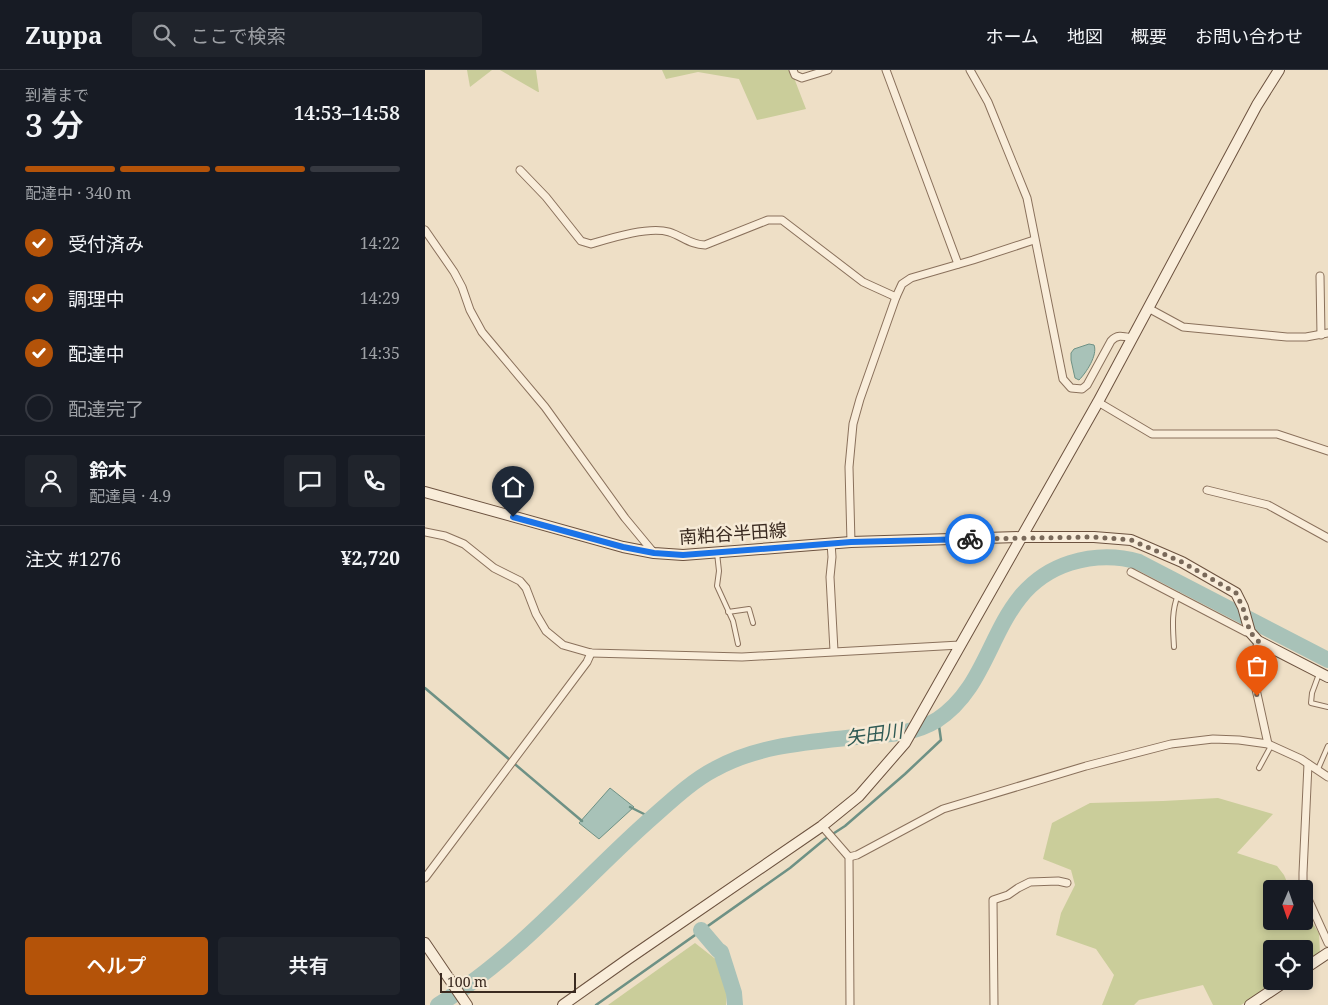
<!DOCTYPE html>
<html lang="ja">
<head>
<meta charset="utf-8">
<style>
	:root { --surface:#171b24; --page:#20242c; --text:#f1f3f6; --muted:#9ea1a6; --line:#363941; --accent:#b45309 }
	body { margin:0; font-family:"Noto Serif","Noto Sans JP",serif; background:var(--page); color:var(--text); height:100vh; display:flex; flex-direction:column; font-size:19px; white-space:nowrap }
	* { box-sizing:border-box; margin:0 }
	p { font-size:16px; color:var(--muted) }
	.icon { flex:none; width:28px; height:28px; fill:none; stroke:currentColor; stroke-width:2; stroke-linecap:round; stroke-linejoin:round }
	.map { position:relative; flex:1; overflow:hidden }
	.drawer { display:flex; flex-direction:column; background:var(--surface); width:425px }
	.drawer>* { flex:none }
	.needle { width:32px; rotate:182deg }
	.buttons { position:absolute; left:838px; top:810px; display:grid; gap:10px }
	.buttons a { display:grid; place-items:center; width:50px; height:50px; border-radius:5px; background:var(--surface); box-shadow:0 2px 8px #0003; font-size:25px }
	.scale { position:absolute; left:15px; bottom:12px; width:136px; box-sizing:border-box; padding-left:5px; border:2px solid #3a2a20; border-top:0; font-size:14px; line-height:18px; white-space:nowrap; color:#3a2a20; -webkit-text-stroke:4px #f6ead6; paint-order:stroke }
	.pin { position:absolute; display:grid; place-items:center; width:42px; height:42px; color:#fff; margin:-51px -21px; border-radius:50% 50% 50% 0; rotate:-45deg; box-shadow:0 0 5px #0007 }
	.pin .icon { rotate:45deg }
	.courier { position:absolute; display:grid; place-items:center; width:50px; height:50px; margin:-25px; border:4px solid #1a73e8; border-radius:50%; background:#fff; color:#222; box-shadow:0 1px 6px #0007 }
	.overview em { font-style:normal; font-weight:600 }
	.overview div { display:flex; flex-direction:column-reverse }
	.overview { display:flex; align-items:center; justify-content:space-between; height:85px; padding:0 25px }
	h1 { font-size:32px; font-weight:600; line-height:38px }
	.bar { display:grid; grid-template-columns:repeat(4,1fr); gap:8px 5px; align-content:center; height:60px; padding:0 25px }
	.bar i { height:6px; border-radius:4px; background:var(--line) }
	.bar .on { background:var(--accent) }
	.bar p { grid-column:span 4 }
	.line { display:flex; align-items:center; gap:12px; padding:0 25px; border-top:1px solid var(--line) }
	.line div { flex:1 }
	.round { display:grid; place-items:center; flex:none; width:52px; height:52px; border-radius:5px; background:var(--page) }
	ol { padding:0 25px; list-style:none }
	li { display:flex; align-items:center; gap:15px; height:55px }
	li p { margin-inline-start:auto }
	li .icon { padding:5px; border-radius:50%; background:var(--accent); color:#fff; stroke-width:4 }
	li:last-child { color:var(--muted) }
	li i { width:28px; height:28px; border:2px solid var(--line); border-radius:50% }
	.cta { display:flex; gap:10px; margin-top:auto; padding:10px 25px }
	.cta a { flex:1; height:58px; border-radius:5px; background:var(--accent); color:#fff; font-size:20px; font-weight:600; line-height:58px; text-align:center }
	.cta a+a { background:var(--page); color:var(--text) }
	header { display:flex; align-items:center; gap:30px; box-sizing:border-box; height:70px; padding:0 25px; background:var(--surface); border-bottom:1px solid var(--line) }
	header strong { font-size:24px }
	nav { display:flex; gap:28px; margin-inline-start:auto; font-size:18px }
	.search { width:350px; height:45px; background:var(--page); display:flex; align-items:center; gap:12px; box-sizing:border-box; padding:0 18px; border-radius:5px; color:var(--muted); font-size:19px }
	main { display:flex; flex:1; min-height:0 }
	.map>svg:first-child { display:block }
	.green { fill:#cacd9a }
	.water { fill:#a8c2b8; stroke:#6e9185 }
	.lines { fill:none; stroke-linecap:round; stroke-linejoin:round }
	.stream { stroke:#6e9185; stroke-width:2.5 }
	.river { stroke:#a8c2b8; stroke-width:16 }
	.lane-casing { stroke:#8a715c; stroke-width:6 }
	.street-casing { stroke:#8a715c; stroke-width:9 }
	.secondary-casing { stroke:#6c523f; stroke-width:12 }
	.lane { stroke:#f9edda; stroke-width:4 }
	.street { stroke:#f9edda; stroke-width:7 }
	.secondary { stroke:#f9edda; stroke-width:10 }
	.done { stroke:#79695a; stroke-width:5; stroke-dasharray:0 9 }
	.route { stroke:#1a73e8; stroke-width:6 }
	.labels { text-anchor:middle; stroke-width:5; stroke-linejoin:round; paint-order:stroke }
	.street-label { font-size:18px; fill:#3a2a20; stroke:#f6ead6 }
	.water-label { font-size:19px; font-style:italic; fill:#2f5a54; stroke:#f6ead6 }
</style>
</head>
<body>
<header>
<strong>Zuppa</strong>
<div class="search"><svg class="icon" aria-label="search" viewBox="0 0 24 24"><circle cx="10" cy="10" r="6"/><path d="M15 15l6 6"/></svg>ここで検索</div>
<nav><a>ホーム</a><a>地図</a><a>概要</a><a>お問い合わせ</a></nav>
</header>
<main>
<section class="drawer">
<div class="overview"><div><h1>3 分</h1><p>到着まで</p></div><em>14:53–14:58</em></div>
<div class="bar"><i class="on"></i><i class="on"></i><i class="on"></i><i></i><p>配達中 · 340 m</p></div>
<ol>
<li><svg class="icon" aria-label="check" viewBox="0 0 24 24"><path d="M5 12l5 5 9-10"/></svg>受付済み<p>14:22</p></li>
<li><svg class="icon" aria-label="check" viewBox="0 0 24 24"><path d="M5 12l5 5 9-10"/></svg>調理中<p>14:29</p></li>
<li><svg class="icon" aria-label="check" viewBox="0 0 24 24"><path d="M5 12l5 5 9-10"/></svg>配達中<p>14:35</p></li>
<li><i></i>配達完了</li>
</ol>
<div class="line" style="height:90px"><a class="round"><svg class="icon" aria-label="person" viewBox="0 0 24 24"><circle cx="12" cy="8" r="4"/><path d="M4 21q1-7 8-7t8 7"/></svg></a><div><b>鈴木</b><p>配達員 · 4.9</p></div><a class="round"><svg class="icon" aria-label="chat" viewBox="0 0 24 24"><path d="M4 5h16v11H9l-5 4z"/></svg></a><a class="round"><svg class="icon" aria-label="phone" viewBox="0 0 24 24"><path d="M5 4h4l2 5-3 2q2 4 5 5l2-3 5 2v4C11 20 4 13 5 4z"/></svg></a></div>
<div class="line" style="height:65px"><div>注文 #1276</div><b>¥2,720</b></div>
<div class="cta"><a>ヘルプ</a><a>共有</a></div>
</section>
<div class="map">
<svg width="903" height="935" viewBox="0 0 903 935">
	<rect width="100%" height="100%" fill="#eedfc6"/>
	<g class="green">
		<polygon points="42,0 67,0 45,17"/>
		<polygon points="75,0 111,0 114,22 113,22"/>
		<polygon points="237,0 366,0 381,39 332,50 314,9 273,2 241,9"/>
		<polygon points="793,728 848,744 812,783 852,796 859,805 865,819 846,819 846,851 879,851 879,840 894,863 895,884 879,894 879,879 846,879 846,911 853,911 816,935 788,935 778,915 714,930 709,935 677,935 689,905 671,879 631,865 636,843 650,815 646,800 618,789 627,753 665,733 738,731"/>
		<polygon points="270,873 293,891 302,922 301,935 183,935"/>
	</g>
	<g class="water">
		<path d="M664 274 669 275C673 285 661 303 654 310L650 308 646 290V283L649 279Z"/>
		<polygon points="185,718 209,737 174,769 154,753"/>
	</g>
	<g class="lines">
		<g class="stream">
			<polyline points="0,618 157,751"/>
			<polyline points="205,737 227,748"/>
			<polyline points="171,935 365,798 400,769 420,756 480,704 516,670 513,649"/>
		</g>
		<g class="river">
			<polyline points="276,860 293,880 296,882 309,923 310,935"/>
			<path d="M13 935C91 888 154 813 221 753 243 734 265 712 290 699 333 675 384 672 431 667 460 664 485 666 512 650 574 610 564 519 645 493 668 486 690 485 714 492L903 590"/>
		</g>
		<defs>
			<g id="lane">
				<polyline points="292,483 294,501 292,516 308,551 313,574"/>
				<polyline points="303,542 324,539 328,553"/>
				<path d="M749 577C748 559 746 542 753 525"/>
				<polyline points="894,604 887,623 886,633 903,637"/>
				<polyline points="834,698 846,676"/>
				<polyline points="893,699 903,676"/>
			</g>
			<g id="street">
				<polyline points="368,0 370,5 377,8 403,0"/>
				<polyline points="461,0 533,194"/>
				<path d="M545 0 563 32 602 128 638 309 646 318 657 319 662 315 686 271C692 264 698 266 707 268"/>
				<path d="M95 100 121 127 156 171 166 174C186 168 224 156 244 162 257 166 266 175 280 175L343 150H357L438 212 471 227"/>
				<polyline points="0,160 29,202 37,217 45,240 57,262 120,337 200,448 229,483"/>
				<polyline points="895,206 896,265"/>
				<polyline points="723,238 758,257 862,267 881,267 903,263"/>
				<polyline points="673,332 727,364 852,364 903,381"/>
				<polyline points="782,420 843,435 903,468"/>
				<polyline points="0,462 20,466 39,474 69,498 95,511 101,518 111,544 121,561 138,575 166,583 317,587 535,575"/>
				<polyline points="426,472 424,397 428,354 435,329 471,227 477,214 486,208 548,190 609,170"/>
				<polyline points="406,473 407,487 405,507 409,581"/>
				<polyline points="706,502 821,562 825,562"/>
				<polyline points="833,571 829,593 829,610 843,674"/>
				<polyline points="397,756 424,787 425,935"/>
				<polyline points="424,787 432,785 518,739 661,696 746,674 788,669 814,670 843,674 876,689 903,707"/>
				<polyline points="0,808 162,592 166,583"/>
				<polyline points="878,819 878,803 883,694"/>
				<polyline points="879,820 903,873"/>
				<polyline points="569,935 568,830 583,825 593,818 605,812 633,811 642,813"/>
			</g>
			<g id="secondary">
				<polyline points="0,422 198,477 229,483 258,485 426,472 597,467 669,467 706,470 757,492 811,523 818,537 825,562 833,571 903,607"/>
				<polyline points="0,873 42,935"/>
				<polyline points="879,899 903,883"/>
				<polyline points="138,935 203,889 397,756 434,726 480,673 673,332 832,35 854,0"/>
				<polyline points="825,935 861,911"/>
			</g>
		</defs>
		<use href="#lane" class="lane-casing"/>
		<use href="#street" class="street-casing"/>
		<use href="#secondary" class="secondary-casing"/>
		<use href="#lane" class="lane"/>
		<use href="#street" class="street"/>
		<use href="#secondary" class="secondary"/>
	</g>
	<g class="lines">
		<path class="done" d="M545 469 669 467 706 470 757 492 811 523 818 538 825 562 834 572C829 592 828 605 832 626"/>
		<polyline class="route" points="88,447 198,477 229,483 258,485 426,472 545,469"/>
	</g>
	<g class="labels">
		<g class="street-label">
			<text transform="translate(308 464) rotate(-4)" y="6">南粕谷半田線</text>
		</g>
		<g class="water-label">
			<text transform="translate(449 664) rotate(-8)" y="7">矢田川</text>
		</g>
	</g>
</svg>
<div class="buttons">
<a><svg class="needle" viewBox="-14 -14 28 28"><path d="M0-13l5 13h-10z" fill="#e53935"/><path d="M0 13l5-13h-10z" fill="#9ea1a6"/></svg></a>
<a><svg class="icon" aria-label="locate" viewBox="0 0 24 24"><circle cx="12" cy="12" r="6"/><path d="M12 2v4M12 18v4M2 12h4M18 12h4"/></svg></a>
</div>
<div class="scale">100 m</div>
<div class="pin" style="left:832px;top:626px;background:#ea580c"><svg class="icon" aria-label="bag" viewBox="0 0 24 24"><path d="M5 8h14l-1 12H6zM9 8a3 3 0 0 1 6 0"/></svg></div>
<div class="pin" style="left:88px;top:447px;background:#1f2937"><svg class="icon" aria-label="home" viewBox="0 0 24 24"><path d="M3 11l9-7 9 7M6 9v11h12V9"/></svg></div>
<div class="courier" style="left:545px;top:469px"><svg class="icon" aria-label="bike" viewBox="0 0 24 24"><circle cx="6" cy="16" r="4"/><circle cx="18" cy="16" r="4"/><path d="M6 16l4-8h5l3 8M10 8l3 8H6M13 5h3"/></svg></div>
</div>
</main>
</body>
</html>
